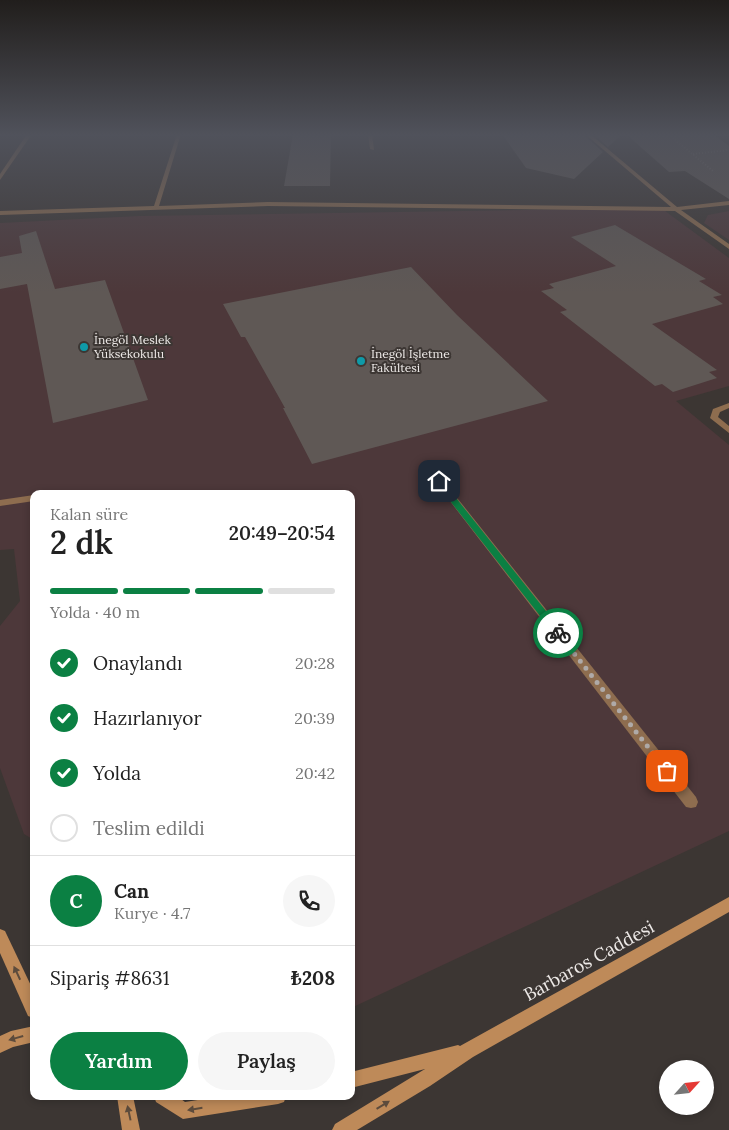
<!DOCTYPE html>
<html lang="tr">
<head>
<meta charset="utf-8">
<style>
	:root { --surface:#fff; --page:#f6f6f6; --text:#222; --muted:#767676; --line:#e0e0e0; --accent:#0b8043 }
	body { margin:0; font-family:Lora,serif; background:var(--page); color:var(--text); height:100vh; display:flex; flex-direction:column; font-size:19px; white-space:nowrap }
	* { box-sizing:border-box; margin:0 }
	p { font-size:16px; color:var(--muted) }
	.icon { flex:none; width:28px; height:28px; fill:none; stroke:currentColor; stroke-width:2; stroke-linecap:round; stroke-linejoin:round }
	.map { position:relative; flex:1; overflow:hidden }
	.side { position:absolute; left:30px; top:490px; width:325px; height:610px; display:flex; flex-direction:column; background:var(--surface); border-radius:10px; box-shadow:0 2px 8px #0003 }
	.side>* { flex:none }
	.needle { width:32px; rotate:63deg }
	.controls { position:absolute; left:659px; top:1060px; display:grid; gap:10px }
	.controls a { display:grid; place-items:center; width:55px; height:55px; border-radius:50%; background:var(--surface); box-shadow:0 2px 8px #0003; font-size:25px }
	.pin { position:absolute; display:grid; place-items:center; width:42px; height:42px; color:#fff; margin:-21px; border-radius:10px; box-shadow:0 2px 8px #0006 }
	.courier { position:absolute; display:grid; place-items:center; width:50px; height:50px; margin:-25px; border:4px solid #0b8043; border-radius:50%; background:#fff; color:#222; box-shadow:0 1px 6px #0007 }
	.summary em { font-style:normal; font-weight:600 }
	.summary div { display:flex; flex-direction:column-reverse }
	.summary { display:flex; align-items:center; justify-content:space-between; height:85px; padding:0 20px }
	h1 { font-size:32px; font-weight:600; line-height:38px }
	.bar { display:grid; grid-template-columns:repeat(4,1fr); gap:8px 5px; align-content:center; height:60px; padding:0 20px }
	.bar i { height:6px; border-radius:4px; background:var(--line) }
	.bar .on { background:var(--accent) }
	.bar p { grid-column:span 4 }
	.line { display:flex; align-items:center; gap:12px; padding:0 20px; border-top:1px solid var(--line) }
	.line div { flex:1 }
	.round { display:grid; place-items:center; flex:none; width:52px; height:52px; border-radius:26px; background:var(--page) }
	ol { padding:0 20px; list-style:none }
	li { display:flex; align-items:center; gap:15px; height:55px }
	li p { margin-inline-start:auto }
	li .icon { padding:5px; border-radius:50%; background:var(--accent); color:#fff; stroke-width:4 }
	li:last-child { color:var(--muted) }
	li i { width:28px; height:28px; border:2px solid var(--line); border-radius:50% }
	.primary-button { display:flex; gap:10px; margin-top:auto; padding:10px 20px }
	.primary-button a { flex:1; height:58px; border-radius:30px; background:var(--accent); color:#fff; font-size:20px; font-weight:600; line-height:58px; text-align:center }
	.primary-button a+a { background:var(--page); color:var(--text) }
	.map>svg:first-child { display:block }
	.education { fill:#4d383a }
	.building { fill:#5f5855 }
	.lines { fill:none; stroke-linecap:round; stroke-linejoin:round }
	.path { stroke:#77716f; stroke-width:2; stroke-dasharray:1 2; stroke-linecap:butt }
	.lane { fill:#8e6d4f; fill-rule:evenodd }
	.street { fill:#8e6d4f; fill-rule:evenodd }
	.secondary { fill:#be8a59; fill-rule:evenodd }
	.oneway { fill:#5c4b3c }
	.route { fill:#0b8043 }
	.done { stroke:#afaaa8; stroke-width:5; stroke-dasharray:0 9 }
	.culture-dot { fill:#0f9aa8; stroke:#3c3633; stroke-width:2 }
	.labels { text-anchor:middle; stroke-width:4; stroke-linejoin:round; paint-order:stroke }
	.far-poi-label { font-size:12px; fill:#ede9e7; stroke:#3c3633; text-anchor:start }
	.near-street-label { font-size:18px; fill:#ede9e7; stroke:#3c3633 }
</style>
</head>
<body>
<div class="map">
<svg width="729" height="1130" viewBox="0 0 729 1130">
	<rect width="100%" height="100%" fill="#3c3633"/>
	<g class="education">
		<polygon points="661,208 729,258 729,386 676,401 729,445 729,831 351,1008 351,494 34,494 34,840 24,834 0,768 0,626 20,601 14,549 0,550 0,223 139,216"/>
		<polygon points="729,211 729,240 704,223 708,215"/>
	</g>
	<g class="building">
		<polygon points="293,134 331,134 330,186 284,186"/>
		<polygon points="502,134 583,134 603,152 574,179 526,168"/>
		<polygon points="593,134 622,134 608,147"/>
		<polygon points="626,134 713,134 729,146 729,199 685,171 669,172"/>
		<polygon points="615,225 706,279 699,281 722,295 713,297 723,304 652,324 717,370 709,372 717,378 673,392 662,384 655,386 560,312 567,310 541,291 554,288 549,284 616,266 571,237"/>
		<polygon points="36,231 55,289 105,280 148,400 53,423 27,284 0,289 0,257 22,253 19,236"/>
		<polygon points="411,267 457,315 548,401 312,464 283,408 285,408 245,337 241,337 223,304"/>
	</g>
	<g class="lines">
		<g class="path">
			<polyline points="668,134 713,171"/>
			<polyline points="693,154 729,150"/>
		</g>
		<g class="lane">
			<polygon points="368,134 372,134 374,150 370,149"/>
			<polygon points="439,478 442,479 696,797 698,802 696,807 691,808 686,807 436,483 435,481"/>
			<polygon points="34,495 34,501 0,506 0,500"/>
		</g>
		<g class="street">
			<polygon points="27,134 32,134 0,180 0,174"/>
			<polygon points="177,134 181,134 159,206 268,202 671,207 585,134 590,134 677,207 729,201 729,205 681,210 729,244 729,249 675,211 268,206 0,215 0,211 154,206"/>
			<polygon points="729,403 729,408 720,412 718,417 729,426 729,433 710,418 713,409"/>
		</g>
		<g class="secondary">
			<polygon points="729,897 729,912 473,1057 430,1086 357,1130 332,1130 335,1124 425,1069 351,1088 351,1072 458,1045 460,1046"/>
			<polygon points="0,929 5,931 34,992 34,1018 28,1016 0,953"/>
			<polygon points="34,1026 34,1042 13,1047 0,1053 0,1036 11,1031"/>
			<polygon points="117,1096 133,1096 140,1130 122,1130"/>
			<polygon points="154,1096 177,1096 185,1102 223,1096 286,1096 284,1102 278,1104 183,1119 156,1102"/>
		</g>
	</g>
	<defs><path id="oneway-solid" d="M-6-.8H1V-3.2L6.5 0L1 3.2V.8H-6Z" transform="scale(1.25)"/></defs>
	<g class="oneway">
		<use href="#oneway-solid" transform="translate(17 973) rotate(-115)"/>
		<use href="#oneway-solid" transform="translate(16 1038) rotate(164)"/>
		<use href="#oneway-solid" transform="translate(383 1105) rotate(-31)"/>
		<use href="#oneway-solid" transform="translate(195 1109) rotate(171)"/>
		<use href="#oneway-solid" transform="translate(129 1113) rotate(-102)"/>
	</g>
	<linearGradient id="sky" x2="0" y2="1"><stop stop-color="#211e1c"/><stop offset="0.46" stop-color="#50525b"/><stop offset="1" stop-color="#50525b" stop-opacity="0"/></linearGradient>
	<rect width="729" height="293" fill="url(#sky)"/>
	<polygon class="route" points="436,479 441,479 561,630 561,635 555,635 436,483"/>
	<g class="lines">
		<polyline class="done" points="558,633 667,771"/>
	</g>
	<g class="culture-dot">
		<circle cx="84" cy="347" r="5"/>
		<circle cx="361" cy="361" r="5"/>
	</g>
	<g class="labels">
		<g class="far-poi-label">
			<text x="94" y="344">İnegöl Meslek<tspan x="94" dy="14">Yüksekokulu</tspan></text>
			<text x="371" y="358">İnegöl İşletme<tspan x="371" dy="14">Fakültesi</tspan></text>
		</g>
		<g class="near-street-label">
			<text transform="translate(589 961) rotate(-29)" y="6">Barbaros Caddesi</text>
		</g>
	</g>
</svg>
<div class="controls">
<a><svg class="needle" viewBox="-14 -14 28 28"><path d="M0-13l5 13h-10z" fill="#e53935"/><path d="M0 13l5-13h-10z" fill="#767676"/></svg></a>
</div>
<div class="pin" style="left:667px;top:771px;background:#ea580c"><svg class="icon" aria-label="bag" viewBox="0 0 24 24"><path d="M5 8h14l-1 12H6zM9 8a3 3 0 0 1 6 0"/></svg></div>
<div class="pin" style="left:439px;top:481px;background:#1f2937"><svg class="icon" aria-label="home" viewBox="0 0 24 24"><path d="M3 11l9-7 9 7M6 9v11h12V9"/></svg></div>
<div class="courier" style="left:558px;top:633px"><svg class="icon" aria-label="bike" viewBox="0 0 24 24"><circle cx="6" cy="16" r="4"/><circle cx="18" cy="16" r="4"/><path d="M6 16l4-8h5l3 8M10 8l3 8H6M13 5h3"/></svg></div>
<section class="side">
<div class="summary"><div><h1>2 dk</h1><p>Kalan süre</p></div><em>20:49–20:54</em></div>
<div class="bar"><i class="on"></i><i class="on"></i><i class="on"></i><i></i><p>Yolda · 40 m</p></div>
<ol>
<li><svg class="icon" aria-label="check" viewBox="0 0 24 24"><path d="M5 12l5 5 9-10"/></svg>Onaylandı<p>20:28</p></li>
<li><svg class="icon" aria-label="check" viewBox="0 0 24 24"><path d="M5 12l5 5 9-10"/></svg>Hazırlanıyor<p>20:39</p></li>
<li><svg class="icon" aria-label="check" viewBox="0 0 24 24"><path d="M5 12l5 5 9-10"/></svg>Yolda<p>20:42</p></li>
<li><i></i>Teslim edildi</li>
</ol>
<div class="line" style="height:90px"><b class="round" style="background:var(--accent);color:#fff">C</b><div><b>Can</b><p>Kurye · 4.7</p></div><a class="round"><svg class="icon" aria-label="phone" viewBox="0 0 24 24"><path d="M5 4h4l2 5-3 2q2 4 5 5l2-3 5 2v4C11 20 4 13 5 4z"/></svg></a></div>
<div class="line" style="height:65px"><div>Sipariş #8631</div><b>₺208</b></div>
<div class="primary-button"><a>Yardım</a><a>Paylaş</a></div>
</section>
</div>
</body>
</html>
